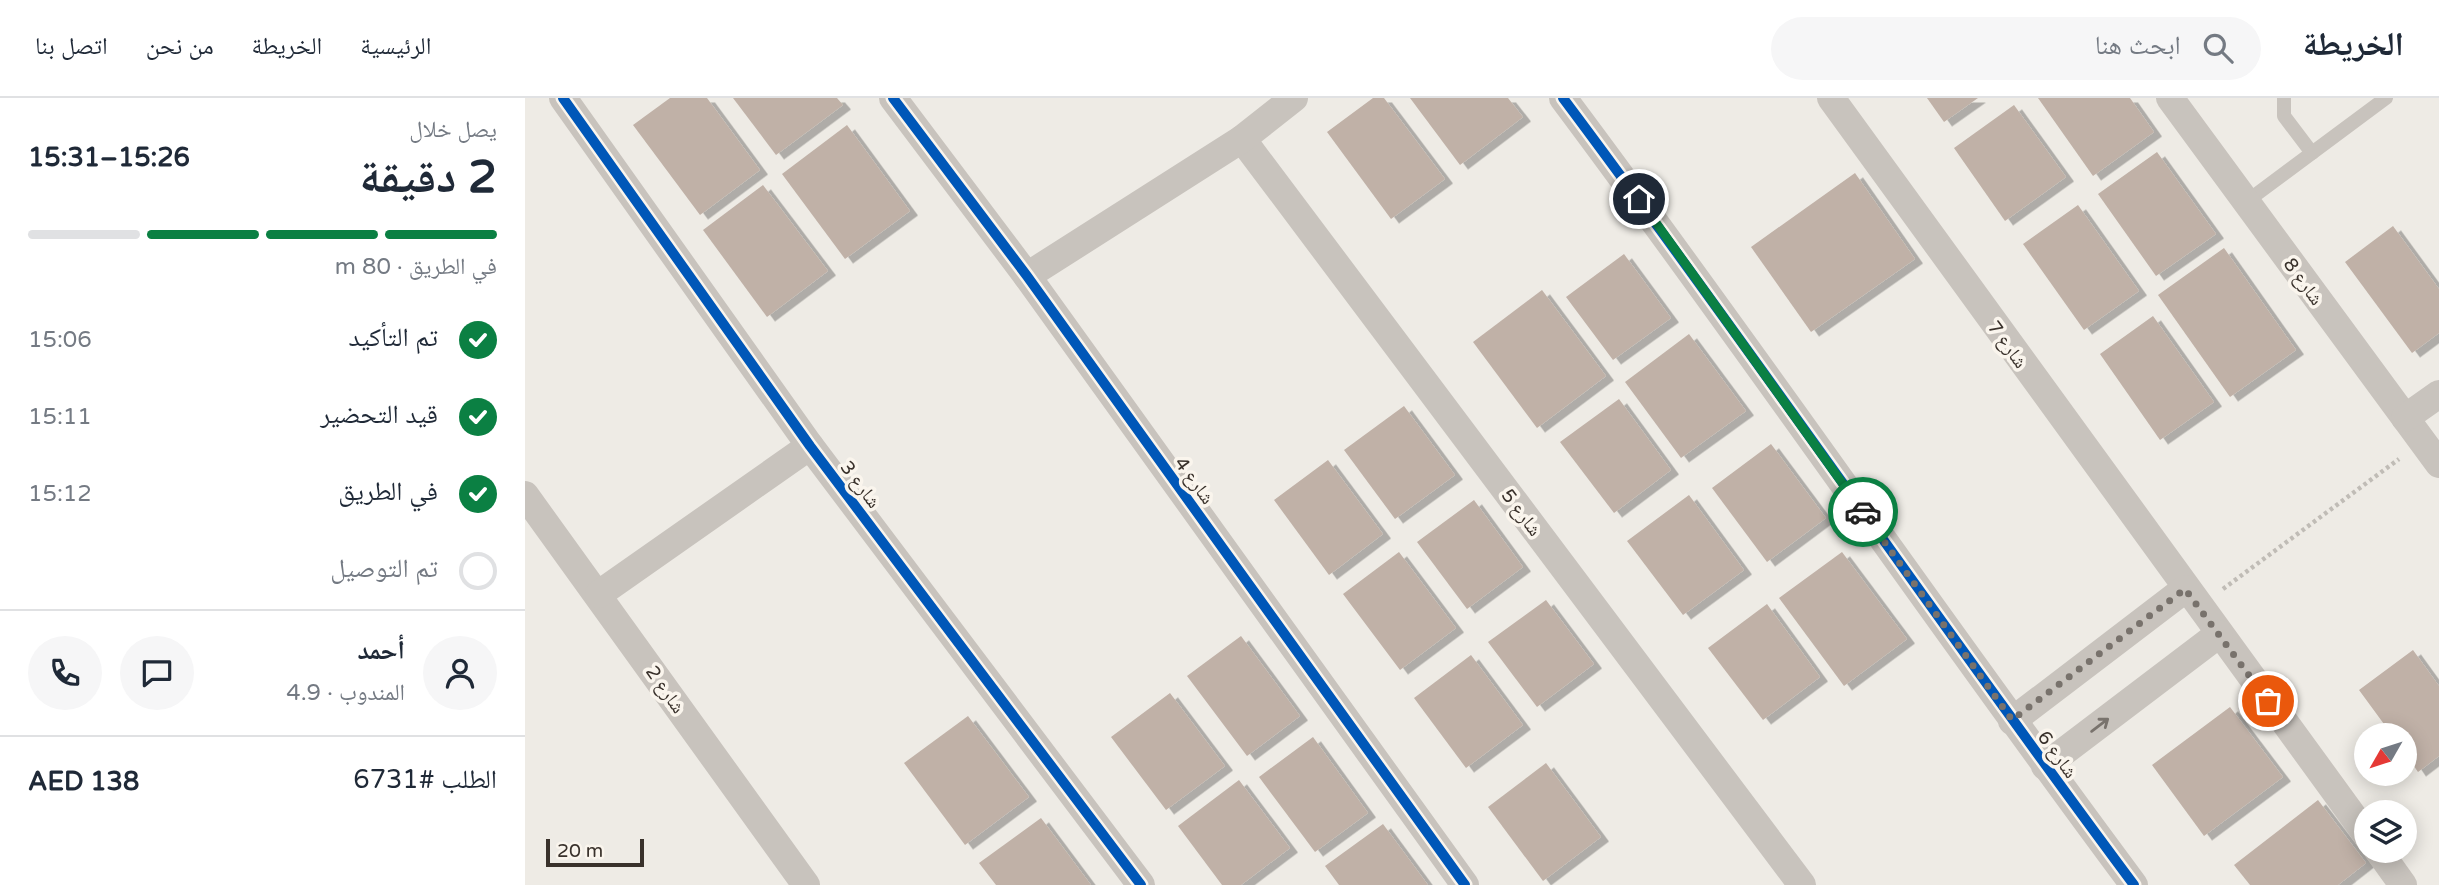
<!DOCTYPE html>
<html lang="ar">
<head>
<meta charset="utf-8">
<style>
	:root { --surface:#fff; --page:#f6f6f7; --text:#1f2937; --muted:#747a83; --line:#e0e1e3; --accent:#0b8043 }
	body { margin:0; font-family:"Varela Round","Noto Naskh Arabic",sans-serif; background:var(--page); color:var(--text); direction:rtl; height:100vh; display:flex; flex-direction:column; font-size:26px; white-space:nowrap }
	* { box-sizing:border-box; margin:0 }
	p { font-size:23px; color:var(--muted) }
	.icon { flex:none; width:38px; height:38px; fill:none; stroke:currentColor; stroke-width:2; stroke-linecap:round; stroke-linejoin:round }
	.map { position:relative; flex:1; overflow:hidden; direction:ltr }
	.side { display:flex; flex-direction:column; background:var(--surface); width:525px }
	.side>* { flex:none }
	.needle { width:46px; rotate:231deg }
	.fabs { position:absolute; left:1829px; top:625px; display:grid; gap:14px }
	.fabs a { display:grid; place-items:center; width:63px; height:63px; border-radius:50%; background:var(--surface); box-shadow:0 4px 18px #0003; font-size:35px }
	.scale { position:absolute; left:21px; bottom:18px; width:98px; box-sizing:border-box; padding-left:7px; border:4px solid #39312b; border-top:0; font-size:19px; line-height:24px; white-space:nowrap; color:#39312b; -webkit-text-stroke:5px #faf5ed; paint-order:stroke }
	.pin { position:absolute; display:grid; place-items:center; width:60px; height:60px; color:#fff; margin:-30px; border:4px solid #fff; border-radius:50%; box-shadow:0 2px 7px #0007 }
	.courier { position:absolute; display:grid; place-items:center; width:70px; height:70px; margin:-35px; border:5px solid #0b8043; border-radius:50%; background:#fff; color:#222; box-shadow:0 2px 9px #0007 }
	.headline em { font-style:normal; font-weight:800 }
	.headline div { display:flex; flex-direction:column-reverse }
	.headline { display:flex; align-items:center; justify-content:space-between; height:119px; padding:0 28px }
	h1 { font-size:46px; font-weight:800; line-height:52px }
	.bar { display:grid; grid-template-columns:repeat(4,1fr); gap:10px 7px; align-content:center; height:84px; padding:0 28px }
	.bar i { height:9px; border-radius:5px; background:var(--line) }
	.bar .current { background:var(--accent) }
	.bar p { grid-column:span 4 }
	.line { display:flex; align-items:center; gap:18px; padding:0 28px; border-top:2px solid var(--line) }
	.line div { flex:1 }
	.round { display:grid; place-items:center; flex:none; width:74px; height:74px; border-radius:37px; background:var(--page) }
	ol { padding:0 28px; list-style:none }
	li { display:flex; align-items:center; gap:21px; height:77px }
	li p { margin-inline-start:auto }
	li .icon { padding:7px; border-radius:50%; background:var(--accent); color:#fff; stroke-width:4 }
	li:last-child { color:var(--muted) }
	li i { width:38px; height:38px; border:4px solid var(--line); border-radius:50% }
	header { display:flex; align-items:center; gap:42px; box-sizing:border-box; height:98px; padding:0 35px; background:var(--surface); border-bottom:2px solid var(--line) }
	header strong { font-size:33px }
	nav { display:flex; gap:38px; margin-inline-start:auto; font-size:24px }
	.search { width:490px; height:63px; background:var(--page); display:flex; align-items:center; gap:18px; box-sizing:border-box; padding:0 24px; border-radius:38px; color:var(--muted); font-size:26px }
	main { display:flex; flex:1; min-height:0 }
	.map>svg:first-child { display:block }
	.building { fill:#c0b1a7; filter:url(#shadow) }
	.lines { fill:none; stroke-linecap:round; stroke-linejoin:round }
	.path { stroke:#c0bcb6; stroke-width:4.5; stroke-dasharray:3.5 3.5; stroke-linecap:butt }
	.service { stroke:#c8c3bd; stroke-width:14 }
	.minor { stroke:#c8c3bd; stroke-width:28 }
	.cycleway-casing { stroke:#faf5ed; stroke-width:15 }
	.cycleway { stroke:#0057b8; stroke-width:10 }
	.oneway { stroke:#79736d }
	.done { stroke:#78726c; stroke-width:7; stroke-dasharray:0 12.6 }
	.route { stroke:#0b8043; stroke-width:9 }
	.labels { text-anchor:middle; stroke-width:7; stroke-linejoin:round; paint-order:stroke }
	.street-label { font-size:19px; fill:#39312b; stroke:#faf5ed }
</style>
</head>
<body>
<header>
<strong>الخريطة</strong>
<div class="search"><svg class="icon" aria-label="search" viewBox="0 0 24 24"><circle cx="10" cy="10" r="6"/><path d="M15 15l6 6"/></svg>ابحث هنا</div>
<nav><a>الرئيسية</a><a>الخريطة</a><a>من نحن</a><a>اتصل بنا</a></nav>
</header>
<main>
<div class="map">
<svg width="1914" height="787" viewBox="0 0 1914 787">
	<defs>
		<filter id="shadow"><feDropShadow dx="8" dy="4.5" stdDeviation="0" flood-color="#0004"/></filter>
	</defs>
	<rect width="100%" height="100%" fill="#eeebe5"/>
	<g class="building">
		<polygon points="145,0 182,0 235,72 175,117 108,27"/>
		<polygon points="208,0 312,0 318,7 251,57"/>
		<polygon points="848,0 859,0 920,81 866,121 802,34"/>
		<polygon points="885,0 983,0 998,19 935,67"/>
		<polygon points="1402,0 1453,0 1419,24"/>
		<polygon points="1513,0 1605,0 1629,34 1568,78"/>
		<polygon points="1489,7 1541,79 1480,123 1429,50"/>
		<polygon points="322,27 385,113 320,161 257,76"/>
		<polygon points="1632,54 1691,136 1631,178 1573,96"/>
		<polygon points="1330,75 1390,161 1286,234 1226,149"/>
		<polygon points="238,87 303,173 242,219 178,132"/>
		<polygon points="1553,107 1614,193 1559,232 1498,146"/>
		<polygon points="1868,128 1914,191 1914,235 1887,255 1820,164"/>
		<polygon points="1699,150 1771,252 1705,299 1633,197"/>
		<polygon points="1099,156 1146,220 1088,262 1041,199"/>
		<polygon points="1017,192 1081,278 1012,330 948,244"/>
		<polygon points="1628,218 1689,304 1635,342 1575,256"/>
		<polygon points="1164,236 1221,313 1156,360 1100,284"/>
		<polygon points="1094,301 1146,372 1089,415 1035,344"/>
		<polygon points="879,308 930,377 870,421 819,352"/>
		<polygon points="1246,346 1301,420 1242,464 1187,390"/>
		<polygon points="803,362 858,436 804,477 749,402"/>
		<polygon points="1164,397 1219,472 1158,517 1102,443"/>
		<polygon points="949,402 998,469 942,511 892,444"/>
		<polygon points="874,454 931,530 875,572 818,496"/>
		<polygon points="1317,454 1382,541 1319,588 1254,500"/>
		<polygon points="1021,502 1069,566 1012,609 963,544"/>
		<polygon points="1242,506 1295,579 1238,622 1183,550"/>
		<polygon points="716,538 775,618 722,658 662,578"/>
		<polygon points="1888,552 1914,588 1914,658 1893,674 1880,655 1880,637 1867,637 1834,592"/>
		<polygon points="946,557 998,627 941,670 889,600"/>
		<polygon points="645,595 700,668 641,712 586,639"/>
		<polygon points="1705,609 1758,679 1679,738 1627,667"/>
		<polygon points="443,618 504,699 440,747 379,665"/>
		<polygon points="788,639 843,715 790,754 734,679"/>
		<polygon points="1021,665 1076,739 1018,783 963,709"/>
		<polygon points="714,682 765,750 716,787 697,787 653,728"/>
		<polygon points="1793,702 1841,765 1813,787 1725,787 1709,767"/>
		<polygon points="516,720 566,787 471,787 454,765"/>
		<polygon points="858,726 903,787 814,787 800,768"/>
	</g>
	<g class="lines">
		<polyline class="path" points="1698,491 1874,361"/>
		<g class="service">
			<polyline points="1759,0 1759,18 1787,55"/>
			<polyline points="1721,104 1861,0"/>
		</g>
		<g class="minor">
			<polyline points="38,0 285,348 616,787"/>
			<polyline points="368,0 502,178 940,787"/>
			<path d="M1038 0C1232 259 1415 527 1609 787"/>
			<polyline points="1306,0 1841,736"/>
			<polyline points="1645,0 1914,366"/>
			<polyline points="717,41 1277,787"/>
			<polyline points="502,178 717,41 769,0"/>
			<polyline points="1880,320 1914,296"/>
			<polyline points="0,397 281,787"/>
			<polyline points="74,496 285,348"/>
			<polyline points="1487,623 1660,491"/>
			<polyline points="1520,668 1694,536"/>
			<polyline points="1853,752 1878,787"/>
		</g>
		<defs>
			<g id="cycleway">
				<polyline points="38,0 285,348 616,787"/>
				<polyline points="368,0 502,178 940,787"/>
				<path d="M1038 0C1232 259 1415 527 1609 787"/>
			</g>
		</defs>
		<use href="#cycleway" class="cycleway-casing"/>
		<use href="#cycleway" class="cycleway"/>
	</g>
	<defs><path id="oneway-shaft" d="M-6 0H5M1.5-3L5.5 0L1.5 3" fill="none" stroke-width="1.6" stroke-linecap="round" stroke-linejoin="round" transform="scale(1.75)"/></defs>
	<use class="oneway" href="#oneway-shaft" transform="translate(1575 627) rotate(-37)"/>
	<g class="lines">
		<polyline class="done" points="1338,414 1487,622 1660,491 1743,603"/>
		<polyline class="route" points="1114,101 1338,414"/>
	</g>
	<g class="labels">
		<g class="street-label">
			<text transform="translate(1779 183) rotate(54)" y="7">شارع 8</text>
			<text transform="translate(1483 246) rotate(54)" y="7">شارع 7</text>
			<text transform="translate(670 382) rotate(54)" y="7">شارع 4</text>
			<text transform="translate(336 386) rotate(53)" y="7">شارع 3</text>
			<text transform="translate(997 414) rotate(53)" y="7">شارع 5</text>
			<text transform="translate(141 591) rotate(55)" y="7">شارع 2</text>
			<text transform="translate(1533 656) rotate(54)" y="7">شارع 6</text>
		</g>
	</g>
</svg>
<div class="fabs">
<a><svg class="needle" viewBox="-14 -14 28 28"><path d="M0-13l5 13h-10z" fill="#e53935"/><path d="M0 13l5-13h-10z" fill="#747a83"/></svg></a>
<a><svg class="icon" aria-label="layers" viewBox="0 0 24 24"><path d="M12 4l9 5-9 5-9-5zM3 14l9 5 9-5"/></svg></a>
</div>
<div class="scale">20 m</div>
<div class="pin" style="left:1743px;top:603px;background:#ea580c"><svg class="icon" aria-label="bag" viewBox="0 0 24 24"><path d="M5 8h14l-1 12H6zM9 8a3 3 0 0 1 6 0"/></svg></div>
<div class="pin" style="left:1114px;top:101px;background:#1f2937"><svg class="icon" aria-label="home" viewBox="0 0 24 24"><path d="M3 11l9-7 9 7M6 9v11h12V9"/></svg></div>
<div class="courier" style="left:1338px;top:414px"><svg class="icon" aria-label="car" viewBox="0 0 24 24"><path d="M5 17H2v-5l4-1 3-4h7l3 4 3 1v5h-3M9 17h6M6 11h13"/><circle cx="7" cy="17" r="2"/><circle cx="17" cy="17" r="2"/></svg></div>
</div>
<section class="side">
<div class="headline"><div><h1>2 دقيقة</h1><p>يصل خلال</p></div><em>15:26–15:31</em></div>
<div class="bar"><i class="current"></i><i class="current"></i><i class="current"></i><i></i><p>في الطريق · 80 m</p></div>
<ol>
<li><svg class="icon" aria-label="check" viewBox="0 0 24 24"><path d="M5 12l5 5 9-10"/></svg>تم التأكيد<p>15:06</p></li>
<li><svg class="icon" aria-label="check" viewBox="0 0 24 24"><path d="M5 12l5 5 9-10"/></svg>قيد التحضير<p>15:11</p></li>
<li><svg class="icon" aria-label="check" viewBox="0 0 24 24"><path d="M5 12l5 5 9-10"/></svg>في الطريق<p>15:12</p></li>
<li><i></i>تم التوصيل</li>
</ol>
<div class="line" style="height:126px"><a class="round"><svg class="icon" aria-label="person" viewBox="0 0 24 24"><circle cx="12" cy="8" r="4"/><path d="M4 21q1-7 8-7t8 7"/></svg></a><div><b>أحمد</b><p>المندوب · 4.9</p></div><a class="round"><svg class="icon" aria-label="chat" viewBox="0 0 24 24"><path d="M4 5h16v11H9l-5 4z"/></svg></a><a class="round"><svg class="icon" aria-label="phone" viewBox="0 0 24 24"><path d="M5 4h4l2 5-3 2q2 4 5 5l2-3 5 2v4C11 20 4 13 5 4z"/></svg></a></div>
<div class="line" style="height:91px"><div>الطلب #6731</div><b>AED 138</b></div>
</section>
</main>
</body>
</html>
